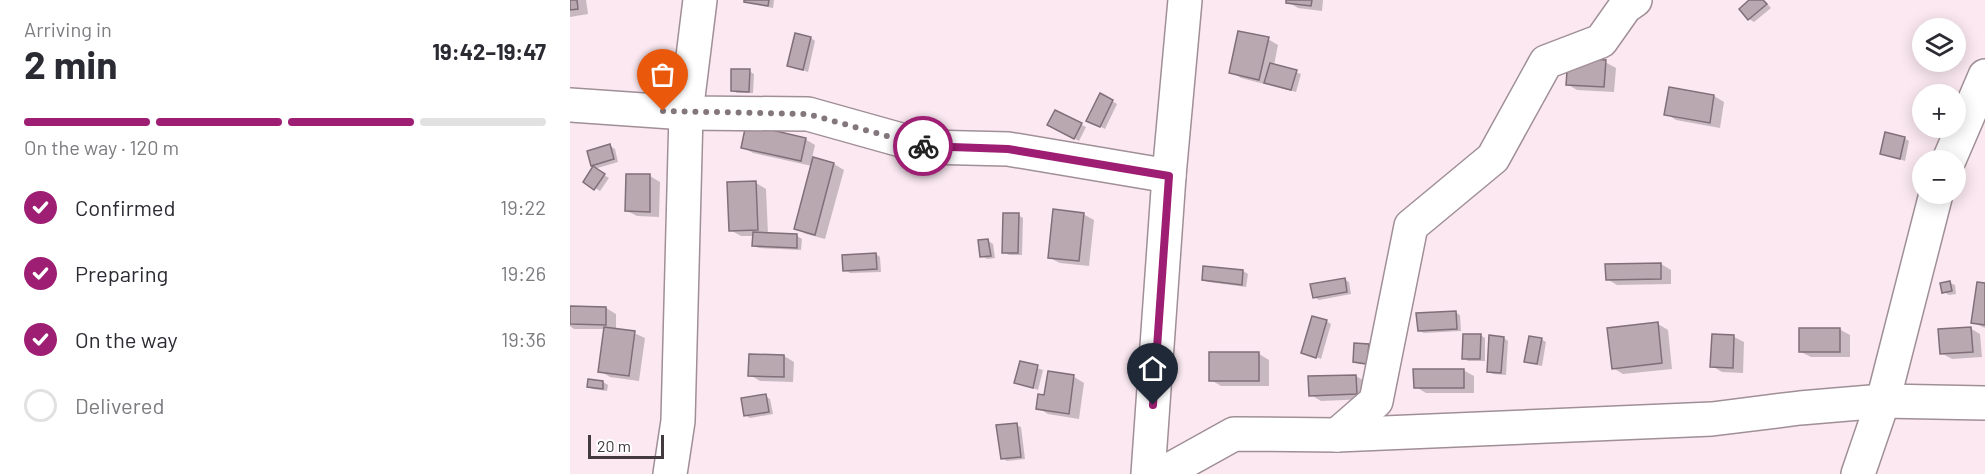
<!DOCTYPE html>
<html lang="en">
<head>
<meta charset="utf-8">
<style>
	:root { --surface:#fff; --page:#f7f7f7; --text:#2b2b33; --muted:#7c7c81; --line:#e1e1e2; --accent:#9d1e73 }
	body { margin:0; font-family:Barlow,sans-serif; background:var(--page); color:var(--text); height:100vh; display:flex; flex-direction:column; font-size:22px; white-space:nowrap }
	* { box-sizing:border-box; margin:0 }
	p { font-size:20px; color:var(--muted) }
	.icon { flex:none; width:33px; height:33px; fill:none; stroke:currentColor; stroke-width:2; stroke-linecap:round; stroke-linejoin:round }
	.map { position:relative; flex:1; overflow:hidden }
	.side { display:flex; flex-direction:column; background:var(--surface); width:570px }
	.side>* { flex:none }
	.buttons { position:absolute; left:1342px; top:18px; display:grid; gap:12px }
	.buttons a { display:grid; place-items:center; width:54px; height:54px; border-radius:50%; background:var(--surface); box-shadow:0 3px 15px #0003; font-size:30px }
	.scale { position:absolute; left:18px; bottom:15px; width:76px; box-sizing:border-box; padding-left:6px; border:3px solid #423a3e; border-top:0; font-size:16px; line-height:21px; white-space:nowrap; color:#423a3e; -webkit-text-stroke:4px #fff; paint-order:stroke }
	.pin { position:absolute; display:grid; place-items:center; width:51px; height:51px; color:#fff; margin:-62px -26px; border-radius:50% 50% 50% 0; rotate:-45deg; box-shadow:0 0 6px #0007 }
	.pin .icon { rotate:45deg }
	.courier { position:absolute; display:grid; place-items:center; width:60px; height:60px; margin:-30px; border:4px solid #9d1e73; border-radius:50%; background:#fff; color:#222; box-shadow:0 2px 8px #0007 }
	.overview em { font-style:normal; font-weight:700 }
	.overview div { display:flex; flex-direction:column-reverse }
	.overview { display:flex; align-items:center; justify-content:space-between; height:102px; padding:0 24px }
	h1 { font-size:39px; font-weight:700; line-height:45px }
	.bar { display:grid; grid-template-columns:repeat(4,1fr); gap:9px 6px; align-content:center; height:72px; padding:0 24px }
	.bar i { height:8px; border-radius:4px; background:var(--line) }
	.bar .current { background:var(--accent) }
	.bar p { grid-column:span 4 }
	ol { padding:0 24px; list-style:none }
	li { display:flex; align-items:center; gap:18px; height:66px }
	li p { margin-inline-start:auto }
	li .icon { padding:6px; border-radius:50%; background:var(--accent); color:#fff; stroke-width:4 }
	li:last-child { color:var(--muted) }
	li i { width:33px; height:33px; border:3px solid var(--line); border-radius:50% }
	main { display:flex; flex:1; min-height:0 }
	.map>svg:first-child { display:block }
	.shadow { fill:#0003 }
	.building { fill:#baa8b1; stroke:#806f78; stroke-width:1.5 }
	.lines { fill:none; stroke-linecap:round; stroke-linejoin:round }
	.minor-casing { stroke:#a08f97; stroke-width:36 }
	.minor { stroke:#fff; stroke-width:33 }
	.done { stroke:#83777d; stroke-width:6; stroke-dasharray:0 10.8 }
	.route { stroke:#9d1e73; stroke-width:8 }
</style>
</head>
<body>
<main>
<section class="side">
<div class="overview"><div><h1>2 min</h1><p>Arriving in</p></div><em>19:42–19:47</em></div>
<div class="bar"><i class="current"></i><i class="current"></i><i class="current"></i><i></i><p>On the way · 120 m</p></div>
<ol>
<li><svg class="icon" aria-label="check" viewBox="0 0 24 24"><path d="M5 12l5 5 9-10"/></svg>Confirmed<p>19:22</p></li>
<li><svg class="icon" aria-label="check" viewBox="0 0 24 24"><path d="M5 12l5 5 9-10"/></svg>Preparing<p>19:26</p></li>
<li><svg class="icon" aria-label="check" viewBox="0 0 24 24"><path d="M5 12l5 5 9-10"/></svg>On the way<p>19:36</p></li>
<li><i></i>Delivered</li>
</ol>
</section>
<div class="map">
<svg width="1415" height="474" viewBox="0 0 1415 474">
	<rect width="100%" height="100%" fill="#fbe8f1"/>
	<g class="shadow">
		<polygon points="0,0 16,0 18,14 0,17"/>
		<polygon points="176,0 204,0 203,8 181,4"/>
		<polygon points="718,0 753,0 752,11 728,8 718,2"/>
		<polygon points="1182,0 1194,0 1201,8 1184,22 1179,19"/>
		<polygon points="241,38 245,41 238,72 219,65"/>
		<polygon points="698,39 708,45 704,65 731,74 726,92 671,78 661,72"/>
		<polygon points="1035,62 1046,68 1044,92 1007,90 997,84"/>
		<polygon points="179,71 184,74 183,93 167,93 162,90"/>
		<polygon points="1100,89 1144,96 1154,102 1150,128 1106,120 1096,114"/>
		<polygon points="542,101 547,104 535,129 523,123"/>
		<polygon points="485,112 516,127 509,141 479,124"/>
		<polygon points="1334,138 1339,141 1335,161 1312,153"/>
		<polygon points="235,139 245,145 242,158 264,164 274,170 255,239 236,234 226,228 242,166 183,153 172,147"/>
		<polygon points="40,146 45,149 48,162 24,169 39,178 30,191 15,182 25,167 22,165"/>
		<polygon points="80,176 90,182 89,217 67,216 57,211"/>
		<polygon points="186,183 196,189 198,234 227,236 232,239 231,250 189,248 184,246 184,236 171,236 160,230"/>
		<polygon points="513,214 524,220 519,266 490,263 480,258"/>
		<polygon points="448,215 453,218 452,255 439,255 434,252"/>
		<polygon points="418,241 423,244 425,258 417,259 412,256"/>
		<polygon points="306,254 310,257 311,272 280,273 275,270"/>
		<polygon points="1091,264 1101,270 1101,284 1047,285 1037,279"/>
		<polygon points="673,271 678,274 676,287 638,282 633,279"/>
		<polygon points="774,279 779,282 781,294 749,300 744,297"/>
		<polygon points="1380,283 1385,285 1386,294 1379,295 1374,292"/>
		<polygon points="1415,285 1415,328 1402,322"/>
		<polygon points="0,308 36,308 46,314 46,330 64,333 75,338 69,381 40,377 30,371 35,329 4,329 0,326"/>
		<polygon points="885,312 890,315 891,331 854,333 849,331"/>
		<polygon points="756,321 761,324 751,359 732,352"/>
		<polygon points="1088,324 1098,330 1102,369 1053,374 1043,368"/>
		<polygon points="1400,328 1410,334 1412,357 1382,359 1371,353"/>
		<polygon points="1269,329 1280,335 1280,357 1241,357 1231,352"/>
		<polygon points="910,335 915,338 915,361 898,361 893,358"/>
		<polygon points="1164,337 1174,342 1173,373 1152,372 1142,366"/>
		<polygon points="934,338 938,341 936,375 923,374 918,371"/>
		<polygon points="971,339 976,342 972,366 961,364 956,361"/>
		<polygon points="799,346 804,348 802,366 789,364 784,362"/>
		<polygon points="641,354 689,354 699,360 699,386 651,386 641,380"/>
		<polygon points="214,356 224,362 223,382 190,381 180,375"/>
		<polygon points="451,363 473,370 468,390 446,382"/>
		<polygon points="893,370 904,376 904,393 856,393 846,387"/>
		<polygon points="786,376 796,382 797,399 751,401 741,395"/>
		<polygon points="504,377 514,383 509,419 478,414 468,408 476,397"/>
		<polygon points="33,382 38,385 37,391 23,389 18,387"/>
		<polygon points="195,396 200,399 203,414 180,418 175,415"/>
		<polygon points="446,425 451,427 455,459 437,461 432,458"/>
	</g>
	<g class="building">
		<polygon points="0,0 7,0 8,9 0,10"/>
		<polygon points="174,0 199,0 198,6 174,2"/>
		<polygon points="716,0 742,0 741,6 716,3"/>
		<polygon points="1179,0 1193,0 1197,4 1178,20 1169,9"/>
		<polygon points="668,31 699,37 689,80 659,73"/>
		<polygon points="225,33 241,37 233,70 217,66"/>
		<polygon points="998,57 1036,60 1034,87 996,85"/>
		<polygon points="700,63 727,70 721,90 694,83"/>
		<polygon points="161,69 180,69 179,92 161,91"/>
		<polygon points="1099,87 1144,95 1140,123 1094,115"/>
		<polygon points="530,93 543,100 530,127 516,121"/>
		<polygon points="485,110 512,123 504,139 477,125"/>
		<polygon points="176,124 236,138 231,161 171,148"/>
		<polygon points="1315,132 1335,137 1330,159 1310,154"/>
		<polygon points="40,144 44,159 21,166 17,151"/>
		<polygon points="243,157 264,163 245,235 224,229"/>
		<polygon points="23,166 35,174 24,190 13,182"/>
		<polygon points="56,174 80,174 80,212 55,211"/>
		<polygon points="186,181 188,230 159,231 157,182"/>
		<polygon points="483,209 514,213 509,261 478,258"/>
		<polygon points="433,213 449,213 448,253 432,253"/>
		<polygon points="183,232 227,234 227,248 182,246"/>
		<polygon points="418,239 421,256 410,257 408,240"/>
		<polygon points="306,253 307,269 273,271 272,255"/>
		<polygon points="1091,263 1091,279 1036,280 1035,264"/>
		<polygon points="633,266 673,270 672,285 632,280"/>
		<polygon points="775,278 777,292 743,298 740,284"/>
		<polygon points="1380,281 1382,291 1372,293 1370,283"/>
		<polygon points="1407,282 1415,283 1415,325 1401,323"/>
		<polygon points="0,306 36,307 36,325 0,324"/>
		<polygon points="886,311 887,329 848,331 846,313"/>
		<polygon points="742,316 757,320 746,358 731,353"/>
		<polygon points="1088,322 1092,363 1042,369 1037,328"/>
		<polygon points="34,327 65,331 59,376 28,372"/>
		<polygon points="1401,327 1403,352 1370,354 1368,329"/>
		<rect x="1229" y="328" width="41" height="24"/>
		<polygon points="893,334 911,334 910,359 892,359"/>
		<polygon points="1142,334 1164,335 1163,368 1140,367"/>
		<polygon points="919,335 934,337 931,373 917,372"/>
		<polygon points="959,336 972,338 967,364 954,362"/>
		<polygon points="784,343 799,344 797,364 783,362"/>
		<rect x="639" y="352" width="50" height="29"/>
		<polygon points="179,354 214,355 214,377 178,376"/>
		<polygon points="450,361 468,365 463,388 444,383"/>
		<polygon points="843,369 894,369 894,388 844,388"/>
		<polygon points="478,371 504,375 499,414 466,409 468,394 474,395"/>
		<polygon points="786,375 787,394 739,396 738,376"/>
		<polygon points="18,379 33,381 33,389 17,387"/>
		<polygon points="196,394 199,412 174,416 171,398"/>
		<polygon points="447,423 451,457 431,459 426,425"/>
	</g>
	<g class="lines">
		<defs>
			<g id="minor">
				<polyline points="0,105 116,113 238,114 356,147 438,149 599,176"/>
				<polyline points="1379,160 1415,76"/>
				<polyline points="767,435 806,401 841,226 923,158 976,62 1031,41 1055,7 1065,0"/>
				<polyline points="100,474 108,421 116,113 130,0"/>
				<polyline points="578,474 599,176 615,0"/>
				<polyline points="592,474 664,434 767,435 1142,419 1230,408 1313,401 1415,403"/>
				<polyline points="1288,474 1313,401 1366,194"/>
			</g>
		</defs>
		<use href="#minor" class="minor-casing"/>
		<use href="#minor" class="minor"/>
	</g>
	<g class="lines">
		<polyline class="done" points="93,111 238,114 353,146"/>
		<polyline class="route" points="353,146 438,149 599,176 583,405"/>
	</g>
</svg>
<div class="buttons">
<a><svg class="icon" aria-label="layers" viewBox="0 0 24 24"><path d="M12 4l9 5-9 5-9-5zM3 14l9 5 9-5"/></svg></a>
<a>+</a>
<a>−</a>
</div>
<div class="scale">20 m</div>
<div class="pin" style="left:93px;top:111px;background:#ea580c"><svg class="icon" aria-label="bag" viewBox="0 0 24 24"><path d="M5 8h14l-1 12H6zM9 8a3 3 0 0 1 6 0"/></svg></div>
<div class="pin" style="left:583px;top:405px;background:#1f2937"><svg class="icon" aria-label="home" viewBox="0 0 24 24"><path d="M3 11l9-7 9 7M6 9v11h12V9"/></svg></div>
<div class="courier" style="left:353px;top:146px"><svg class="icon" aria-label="bike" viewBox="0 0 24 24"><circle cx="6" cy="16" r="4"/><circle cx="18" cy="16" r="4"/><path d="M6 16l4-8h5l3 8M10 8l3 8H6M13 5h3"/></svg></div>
</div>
</main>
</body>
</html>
